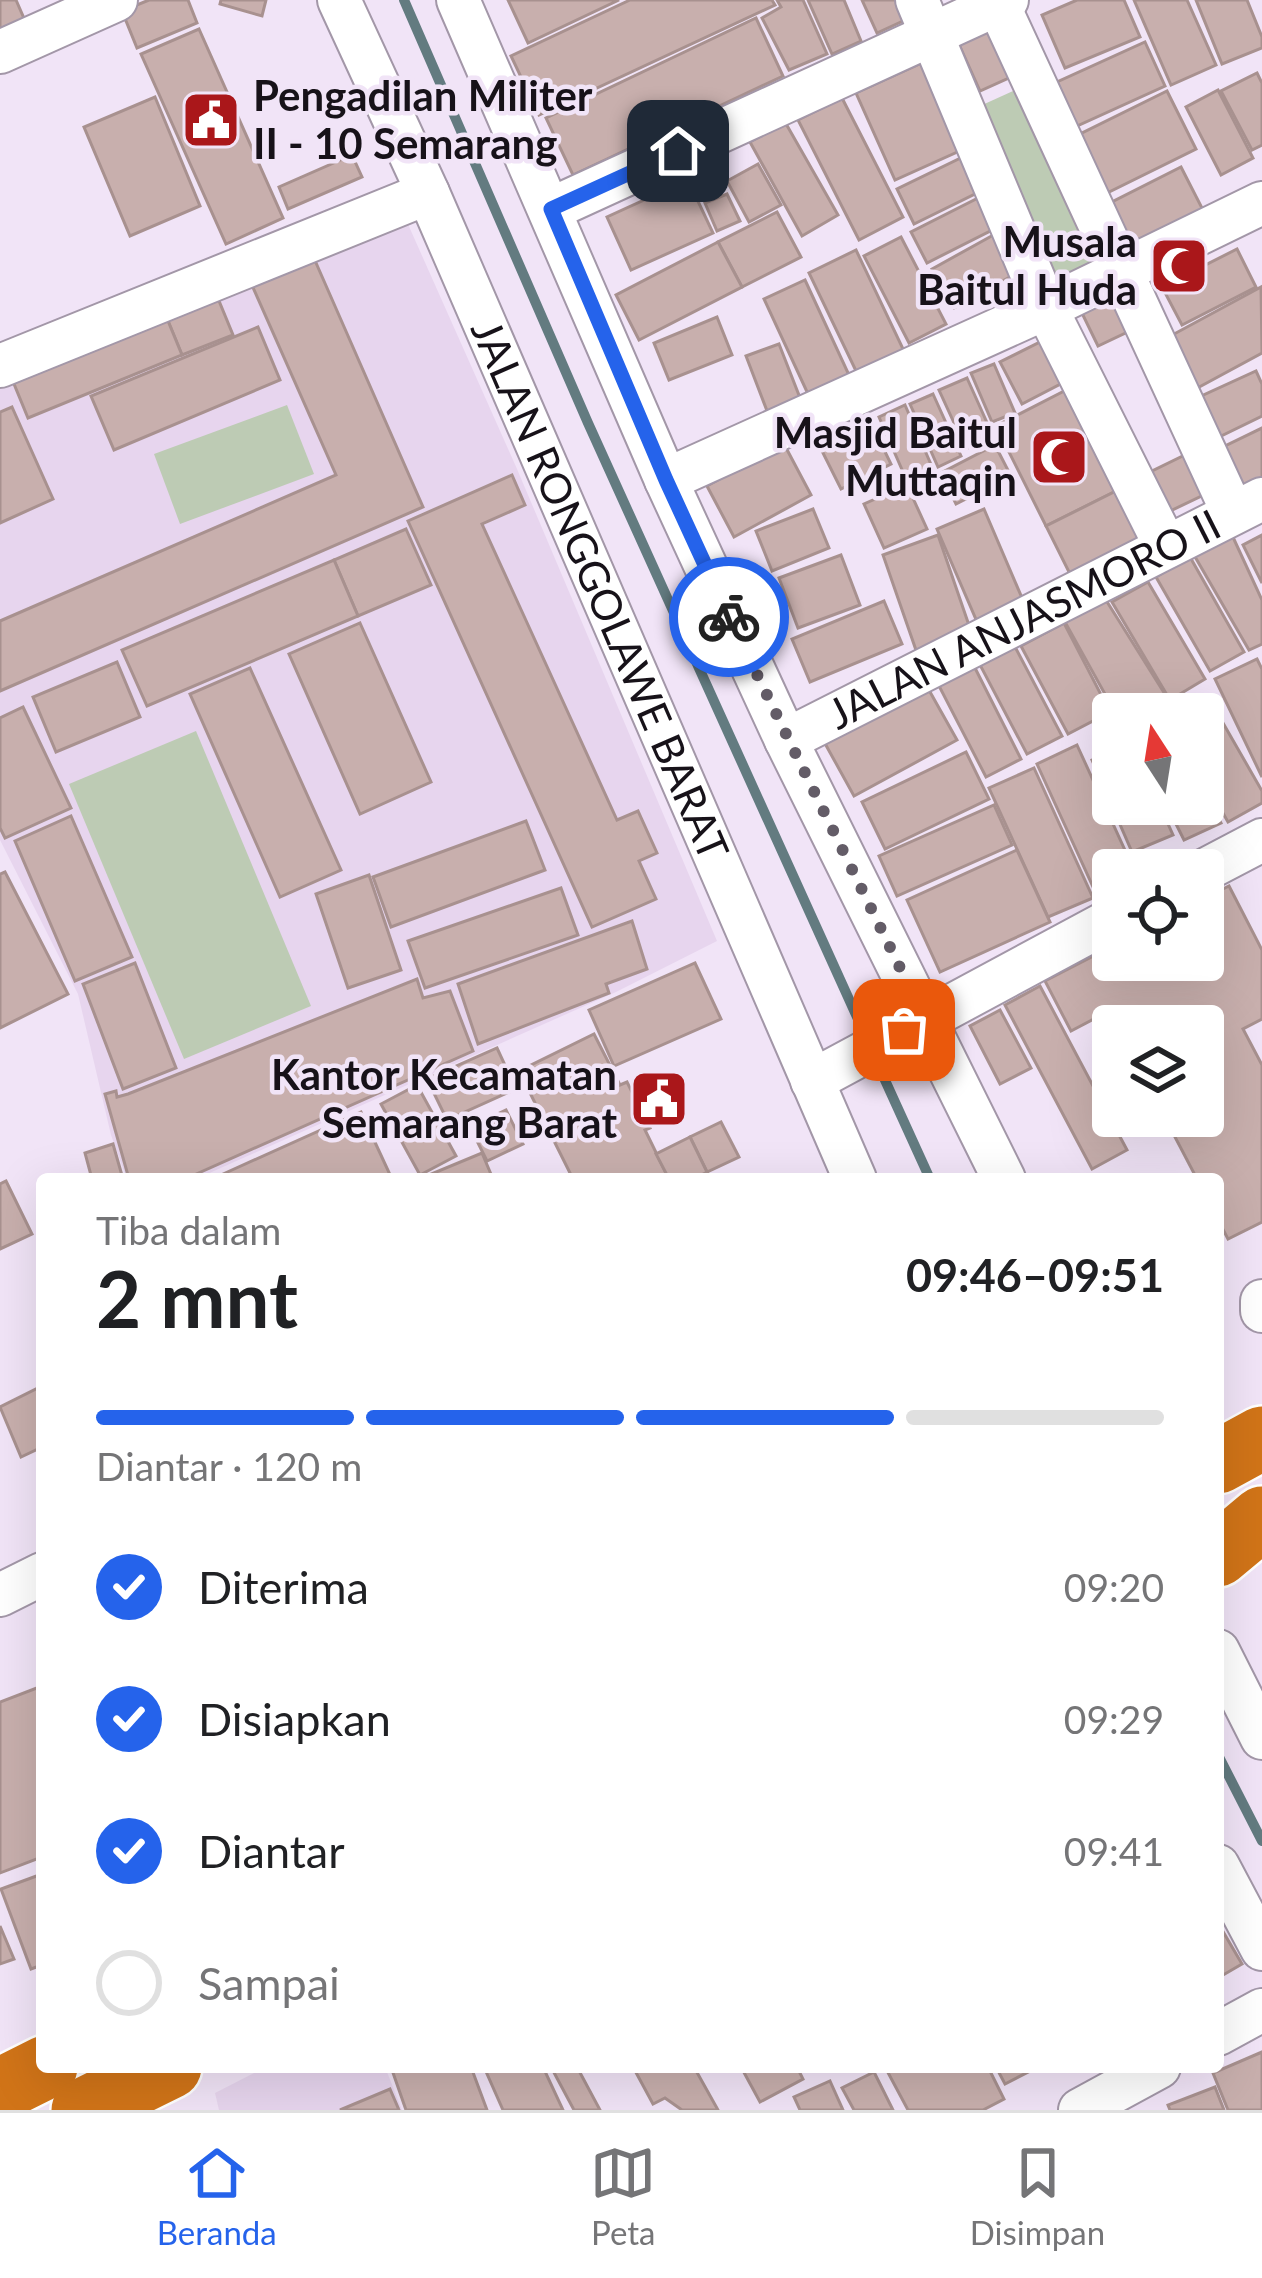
<!DOCTYPE html>
<html lang="id">
<head>
<meta charset="utf-8">
<style>
	:root { --surface:#fff; --page:#f2f2f2; --text:#202124; --muted:#757577; --line:#e0e0e0; --accent:#2563eb }
	body { margin:0; font-family:Lato,sans-serif; background:var(--page); color:var(--text); height:100vh; display:flex; flex-direction:column; font-size:45px; white-space:nowrap }
	* { box-sizing:border-box; margin:0 }
	p { font-size:39px; color:var(--muted) }
	.icon { flex:none; width:66px; height:66px; fill:none; stroke:currentColor; stroke-width:2; stroke-linecap:round; stroke-linejoin:round }
	.map { position:relative; flex:1; overflow:hidden }
	.drawer { position:absolute; left:36px; top:1173px; width:1188px; height:900px; display:flex; flex-direction:column; background:var(--surface); border-radius:12px; box-shadow:0 12px 48px #0002 }
	.drawer>* { flex:none }
	.needle { width:78px; rotate:348deg }
	.fabs { position:absolute; left:1092px; top:693px; display:grid; gap:24px }
	.fabs a { display:grid; place-items:center; width:132px; height:132px; border-radius:12px; background:var(--surface); box-shadow:0 12px 48px #0002; font-size:60px }
	.pin { position:absolute; display:grid; place-items:center; width:102px; height:102px; color:#fff; margin:-51px; border-radius:24px; box-shadow:0 6px 18px #0006 }
	.courier { position:absolute; display:grid; place-items:center; width:120px; height:120px; margin:-60px; border:9px solid #2563eb; border-radius:50%; background:#fff; color:#222; box-shadow:0 3px 15px #0007 }
	.overview em { font-style:normal; font-weight:700 }
	.overview div { display:flex; flex-direction:column-reverse }
	.overview { display:flex; align-items:center; justify-content:space-between; height:204px; padding:0 60px }
	h1 { font-size:78px; font-weight:700; line-height:90px }
	.bar { display:grid; grid-template-columns:repeat(4,1fr); gap:18px 12px; align-content:center; height:144px; padding:0 60px }
	.bar i { height:15px; border-radius:9px; background:var(--line) }
	.bar .active { background:var(--accent) }
	.bar p { grid-column:span 4 }
	ol { padding:0 60px; list-style:none }
	li { display:flex; align-items:center; gap:36px; height:132px }
	li p { margin-inline-start:auto }
	li .icon { padding:12px; border-radius:50%; background:var(--accent); color:#fff; stroke-width:4 }
	li:last-child { color:var(--muted) }
	li i { width:66px; height:66px; border:6px solid var(--line); border-radius:50% }
	.tab-bar { display:flex; justify-content:space-around; align-items:center; height:168px; border-top:3px solid var(--line); background:var(--surface); font-size:33px; color:var(--muted) }
	.tab-bar a { display:grid; justify-items:center; gap:6px }
	.tab-bar .active { color:var(--accent) }
	.map>svg:first-child { display:block }
	.built { fill:#e7d5ee }
	.green { fill:#bdcbb4 }
	.lines { fill:none; stroke-linecap:round; stroke-linejoin:round }
	.stream { stroke:#637b80; stroke-width:10 }
	.building { fill:#c8afad; stroke:#a8918f; stroke-width:3 }
	.minor-casing { stroke:#a397a8; stroke-width:46 }
	.highway-casing { stroke:#fff; stroke-width:68 }
	.minor { stroke:#fff; stroke-width:42 }
	.highway { stroke:#d17418; stroke-width:63 }
	.done { stroke:#635c67; stroke-width:12; stroke-dasharray:0 21.6 }
	.route { stroke:#2563eb; stroke-width:15 }
	.labels { text-anchor:middle; stroke-width:9; stroke-linejoin:round; paint-order:stroke }
	.poi-label { font-size:42px; font-weight:bold; fill:#171219; stroke:#f1e4f7; text-anchor:end }
	.street-label { font-size:42px; fill:#171219; stroke:#f1e4f7 }
</style>
</head>
<body>
<div class="map">
<svg width="1262" height="2110" viewBox="0 0 1262 2110">
	<rect width="100%" height="100%" fill="#f1e4f7"/>
	<g class="built">
		<polygon points="403,213 517,469 717,941 616,992 196,1179 127,1179 111,1135 78,994 0,840 0,378"/>
		<polygon points="266,2067 385,2067 402,2110 219,2110 215,2093"/>
	</g>
	<g class="green">
		<polygon points="1026,85 1105,260 1058,281 980,106"/>
		<polygon points="287,405 314,474 180,524 154,454"/>
		<polygon points="196,731 311,1006 184,1059 69,784"/>
	</g>
	<g class="lines">
		<g class="stream">
			<polyline points="404,0 588,423 867,1039"/>
			<polyline points="874,1056 930,1179"/>
			<polyline points="1218,1755 1262,1841"/>
		</g>
	</g>
	<g class="building">
		<polygon points="0,0 16,0 26,23 0,34"/>
		<polygon points="149,0 188,0 197,23 137,48 122,11"/>
		<polygon points="221,0 266,0 262,16 220,4"/>
		<polygon points="508,0 619,0 528,43"/>
		<polygon points="630,0 772,0 775,5 539,115 511,56"/>
		<polygon points="777,0 803,0 827,54 789,70 762,18 781,7"/>
		<polygon points="808,0 844,0 861,41 832,54"/>
		<polygon points="862,0 911,0 918,14 877,33"/>
		<polygon points="1077,0 1124,0 1140,37 1065,68 1042,15"/>
		<polygon points="1134,0 1187,0 1216,65 1171,85"/>
		<polygon points="1196,0 1247,0 1262,37 1262,48 1222,64"/>
		<polygon points="756,18 783,76 573,175 546,118"/>
		<polygon points="997,23 1020,73 980,91 957,40"/>
		<polygon points="199,29 283,218 226,244 141,54"/>
		<polygon points="1145,42 1165,86 1077,126 1057,82"/>
		<polygon points="935,57 975,144 895,180 856,93"/>
		<polygon points="1257,73 1262,83 1262,145 1252,150 1221,91"/>
		<polygon points="1218,90 1253,158 1221,175 1186,107"/>
		<polygon points="1167,91 1196,149 1105,194 1076,136"/>
		<polygon points="155,97 200,206 130,236 84,127"/>
		<polygon points="842,98 903,217 859,240 798,120"/>
		<polygon points="785,122 838,215 802,236 750,142"/>
		<polygon points="971,153 989,187 914,224 897,189"/>
		<polygon points="352,155 362,177 288,209 279,187"/>
		<polygon points="758,164 781,205 749,222 727,181"/>
		<polygon points="1181,167 1203,210 1126,249 1104,206"/>
		<polygon points="688,180 713,233 631,270 607,217"/>
		<polygon points="727,194 740,221 717,231 705,203"/>
		<polygon points="986,194 1002,225 927,263 911,232"/>
		<polygon points="777,212 801,257 742,287 718,242"/>
		<polygon points="997,233 1019,272 954,308 932,269"/>
		<polygon points="901,237 946,324 909,343 864,256"/>
		<polygon points="718,242 742,287 639,340 616,295"/>
		<polygon points="1196,244 1206,264 1162,287 1152,267"/>
		<polygon points="1237,249 1256,287 1182,325 1162,287"/>
		<polygon points="856,250 904,351 857,373 809,273"/>
		<polygon points="313,256 423,507 0,691 0,621 336,475 251,283"/>
		<polygon points="805,280 849,375 808,394 764,299"/>
		<polygon points="1118,286 1138,327 1098,346 1078,305"/>
		<polygon points="1261,287 1262,353 1190,392 1163,340"/>
		<polygon points="217,296 233,335 182,355 166,316"/>
		<polygon points="166,316 182,355 28,418 12,379"/>
		<polygon points="717,317 732,355 669,380 654,343"/>
		<polygon points="258,327 280,380 114,450 91,396"/>
		<polygon points="1048,338 1070,379 1022,404 1000,362"/>
		<polygon points="779,344 802,403 769,416 746,356"/>
		<polygon points="994,364 1015,413 992,422 971,373"/>
		<polygon points="1256,371 1262,384 1262,416 1217,438 1197,398"/>
		<polygon points="967,378 993,436 966,449 939,390"/>
		<polygon points="1072,387 1122,488 1046,526 996,426"/>
		<polygon points="933,394 961,456 938,467 910,404"/>
		<polygon points="905,405 933,469 907,481 879,417"/>
		<polygon points="12,407 53,499 0,523 0,412"/>
		<polygon points="871,423 891,464 841,489 820,447"/>
		<polygon points="1262,428 1262,486 1246,494 1223,447"/>
		<polygon points="784,444 811,495 734,537 707,486"/>
		<polygon points="995,445 1011,476 956,504 941,473"/>
		<polygon points="1195,450 1214,490 1164,514 1144,475"/>
		<polygon points="512,475 525,505 482,524 617,820 638,811 657,853 639,861 656,899 592,927 408,521"/>
		<polygon points="907,485 927,529 884,548 864,504"/>
		<polygon points="1122,488 1151,546 1075,584 1046,526"/>
		<polygon points="813,509 829,548 772,571 756,531"/>
		<polygon points="984,509 1025,605 978,624 937,529"/>
		<polygon points="406,529 431,585 358,616 334,560"/>
		<polygon points="938,535 972,634 917,653 883,555"/>
		<polygon points="1232,535 1262,600 1262,644 1249,650 1194,555"/>
		<polygon points="1262,535 1262,583 1243,545"/>
		<polygon points="841,555 860,605 798,628 779,578"/>
		<polygon points="1190,557 1244,652 1210,671 1156,577"/>
		<polygon points="334,560 358,616 147,706 122,650"/>
		<polygon points="1148,582 1205,679 1170,700 1112,602"/>
		<polygon points="1104,597 1168,699 1139,714 1116,714 1065,622"/>
		<polygon points="884,601 902,644 810,682 792,639"/>
		<polygon points="360,623 431,782 360,814 289,654"/>
		<polygon points="1064,623 1110,712 1068,734 1021,646"/>
		<polygon points="1014,645 1062,736 1027,754 979,663"/>
		<polygon points="1257,659 1262,669 1262,777 1215,679"/>
		<polygon points="117,662 140,717 56,752 33,697"/>
		<polygon points="974,666 1021,759 986,777 938,684"/>
		<polygon points="250,668 341,870 280,897 190,694"/>
		<polygon points="925,683 957,740 854,796 822,738"/>
		<polygon points="23,707 71,808 5,838 0,828 0,718"/>
		<polygon points="1219,716 1262,791 1262,803 1228,822 1203,778 1203,726"/>
		<polygon points="1077,745 1134,870 1113,870 1113,881 1094,889 1037,764"/>
		<polygon points="1113,751 1113,804 1159,804 1173,835 1132,852 1092,760"/>
		<polygon points="966,752 989,799 885,849 862,802"/>
		<polygon points="1034,768 1093,898 1048,917 989,788"/>
		<polygon points="1203,787 1221,823 1184,840 1166,804 1203,804"/>
		<polygon points="994,805 1012,845 897,896 879,856"/>
		<polygon points="71,816 132,957 75,981 15,841"/>
		<polygon points="526,821 545,870 391,927 373,877"/>
		<polygon points="1017,850 1050,922 940,972 907,900"/>
		<polygon points="5,872 68,994 0,1028 0,874"/>
		<polygon points="369,875 401,970 348,988 316,894"/>
		<polygon points="1229,886 1262,950 1262,1019 1243,1029 1262,1065 1262,1222 1228,1239 1218,1220 1218,1179 1197,1179 1164,1116 1203,1116 1203,1026 1117,1026 1109,1011 1071,1031 1045,981 1113,946 1113,960 1203,960 1203,899"/>
		<polygon points="561,888 578,935 425,988 408,941"/>
		<polygon points="632,921 647,969 606,984 609,993 478,1044 458,984"/>
		<polygon points="135,963 176,1068 123,1089 83,984"/>
		<polygon points="695,963 721,1019 614,1066 589,1010"/>
		<polygon points="417,979 423,998 450,991 473,1051 185,1179 129,1179 105,1094 116,1091 117,1097 128,1094"/>
		<polygon points="1040,986 1127,1150 1092,1169 1005,1005"/>
		<polygon points="1000,1010 1031,1068 1000,1084 970,1026"/>
		<polygon points="594,1034 620,1085 627,1082 650,1128 645,1130 669,1179 573,1179 519,1071"/>
		<polygon points="497,1048 516,1089 447,1120 427,1079"/>
		<polygon points="417,1085 456,1156 420,1175 381,1104"/>
		<polygon points="506,1110 523,1144 487,1161 470,1127"/>
		<polygon points="361,1112 392,1179 212,1179"/>
		<polygon points="721,1122 739,1157 707,1172 690,1137"/>
		<polygon points="690,1137 707,1172 694,1179 669,1179 656,1154"/>
		<polygon points="113,1144 123,1179 92,1179 85,1153"/>
		<polygon points="482,1153 493,1179 425,1179 424,1177"/>
		<polygon points="6,1181 32,1234 0,1249 0,1184"/>
		<polygon points="42,1386 42,1447 21,1457 0,1407"/>
		<polygon points="42,1686 42,1857 0,1873 0,1702"/>
		<polygon points="42,1874 42,1965 31,1969 1,1889"/>
		<polygon points="1218,1923 1242,1964 1218,1978"/>
		<polygon points="0,1926 14,1959 0,1964"/>
		<polygon points="1262,2052 1262,2110 1228,2110 1213,2073"/>
		<polygon points="391,2067 471,2067 487,2110 406,2110"/>
		<polygon points="484,2067 543,2067 563,2110 503,2110"/>
		<polygon points="551,2067 577,2067 600,2110 574,2110"/>
		<polygon points="633,2067 694,2067 718,2110 682,2110 665,2098 653,2104"/>
		<polygon points="741,2067 797,2067 803,2079 760,2102"/>
		<polygon points="885,2067 988,2067 1004,2099 983,2110 908,2110"/>
		<polygon points="996,2067 1033,2067 1034,2069 1005,2084"/>
		<polygon points="874,2072 893,2110 854,2110 842,2088"/>
		<polygon points="830,2081 843,2110 800,2110 794,2097"/>
		<polygon points="1215,2087 1224,2110 1170,2110 1168,2105"/>
		<polygon points="390,2089 399,2110 340,2110"/>
	</g>
	<g class="lines">
		<defs>
			<g id="minor">
				<path id="s1" d="M339 0 428 193 855 1179"/>
				<polyline points="458,0 666,480 786,740 1004,1179"/>
				<polyline points="917,0 1046,308 1166,547"/>
				<polyline points="996,0 1233,513"/>
				<polyline points="0,52 116,0"/>
				<polyline points="551,209 1007,0"/>
				<polyline points="0,366 428,193"/>
				<polyline points="666,480 1046,308 1262,203"/>
				<path id="s2" d="M786 740 1262 499"/>
				<polyline points="1203,871 1262,840"/>
				<polyline points="812,1081 1113,919"/>
				<polyline points="1262,1301 1262,1311"/>
				<polyline points="0,1595 42,1574"/>
				<polyline points="1218,1651 1262,1738"/>
				<polyline points="1218,1866 1262,1949"/>
				<polyline points="1218,2034 1262,2010"/>
				<polyline points="1080,2110 1159,2067"/>
			</g>
			<g id="highway">
				<polyline points="1218,1462 1262,1438"/>
				<polyline points="1218,1555 1262,1518"/>
				<polyline points="0,2090 46,2067"/>
				<polyline points="83,2110 170,2067"/>
			</g>
		</defs>
		<use href="#minor" class="minor-casing"/>
		<use href="#highway" class="highway-casing"/>
		<use href="#minor" class="minor"/>
		<use href="#highway" class="highway"/>
	</g>
	<g class="lines">
		<polyline class="done" points="729,617 925,1019 904,1030"/>
		<polyline class="route" points="678,151 551,209 666,480 729,617"/>
	</g>
	<defs>
		<symbol id="civic-square" viewBox="-11 -11 22 22"><rect x="-9" y="-9" width="18" height="18" rx="4" fill="#aa171a" stroke="#f1e4f7"/><path d="M-.6-6.5H3V-4.5H.6V-3L4-1V1h2V6H-6V1h2V-1L-.6-3ZM-1.2 2.5V6h2.4V2.5Z" fill="#fff"/></symbol>
		<symbol id="mosque-square" viewBox="-11 -11 22 22"><rect x="-9" y="-9" width="18" height="18" rx="4" fill="#aa171a" stroke="#f1e4f7"/><path d="M3.5-4.9A6 6 0 1 0 3.5 4.9A5 5 0 1 1 3.5-4.9Z" fill="#fff"/></symbol>
	</defs>
	<g fill-rule="evenodd">
		<use href="#civic-square" x="178" y="87" width="66" height="66"/>
		<use href="#mosque-square" x="1146" y="233" width="66" height="66"/>
		<use href="#mosque-square" x="1026" y="424" width="66" height="66"/>
		<use href="#civic-square" x="626" y="1066" width="66" height="66"/>
	</g>
	<g class="labels">
		<g class="poi-label">
			<text x="253" y="111" text-anchor="start">Pengadilan Militer<tspan x="253" dy="48">II - 10 Semarang</tspan></text>
			<text x="1137" y="257">Musala<tspan x="1137" dy="48">Baitul Huda</tspan></text>
			<text x="1017" y="448">Masjid Baitul<tspan x="1017" dy="48">Muttaqin</tspan></text>
			<text x="617" y="1090">Kantor Kecamatan<tspan x="617" dy="48">Semarang Barat</tspan></text>
		</g>
		<g class="street-label">
			<text dy="15" stroke="none"><textPath href="#s1" startOffset="645">JALAN RONGGOLAWE BARAT</textPath></text>
			<text dy="15" stroke="none"><textPath href="#s2" startOffset="267">JALAN ANJASMORO II</textPath></text>
		</g>
	</g>
</svg>
<div class="fabs">
<a><svg class="needle" viewBox="-14 -14 28 28"><path d="M0-13l5 13h-10z" fill="#e53935"/><path d="M0 13l5-13h-10z" fill="#757577"/></svg></a>
<a><svg class="icon" aria-label="locate" viewBox="0 0 24 24"><circle cx="12" cy="12" r="6"/><path d="M12 2v4M12 18v4M2 12h4M18 12h4"/></svg></a>
<a><svg class="icon" aria-label="layers" viewBox="0 0 24 24"><path d="M12 4l9 5-9 5-9-5zM3 14l9 5 9-5"/></svg></a>
</div>
<div class="pin" style="left:904px;top:1030px;background:#ea580c"><svg class="icon" aria-label="bag" viewBox="0 0 24 24"><path d="M5 8h14l-1 12H6zM9 8a3 3 0 0 1 6 0"/></svg></div>
<div class="pin" style="left:678px;top:151px;background:#1f2937"><svg class="icon" aria-label="home" viewBox="0 0 24 24"><path d="M3 11l9-7 9 7M6 9v11h12V9"/></svg></div>
<div class="courier" style="left:729px;top:617px"><svg class="icon" aria-label="bike" viewBox="0 0 24 24"><circle cx="6" cy="16" r="4"/><circle cx="18" cy="16" r="4"/><path d="M6 16l4-8h5l3 8M10 8l3 8H6M13 5h3"/></svg></div>
<section class="drawer">
<div class="overview"><div><h1>2 mnt</h1><p>Tiba dalam</p></div><em>09:46–09:51</em></div>
<div class="bar"><i class="active"></i><i class="active"></i><i class="active"></i><i></i><p>Diantar · 120 m</p></div>
<ol>
<li><svg class="icon" aria-label="check" viewBox="0 0 24 24"><path d="M5 12l5 5 9-10"/></svg>Diterima<p>09:20</p></li>
<li><svg class="icon" aria-label="check" viewBox="0 0 24 24"><path d="M5 12l5 5 9-10"/></svg>Disiapkan<p>09:29</p></li>
<li><svg class="icon" aria-label="check" viewBox="0 0 24 24"><path d="M5 12l5 5 9-10"/></svg>Diantar<p>09:41</p></li>
<li><i></i>Sampai</li>
</ol>
</section>
</div>
<nav class="tab-bar">
<a class="active"><svg class="icon" aria-label="home" viewBox="0 0 24 24"><path d="M3 11l9-7 9 7M6 9v11h12V9"/></svg>Beranda</a>
<a><svg class="icon" aria-label="map" viewBox="0 0 24 24"><path d="M3 6l6-2 6 2 6-2v14l-6 2-6-2-6 2zM9 4v14M15 6v14"/></svg>Peta</a>
<a><svg class="icon" aria-label="saved" viewBox="0 0 24 24"><path d="M7 4h10v16l-5-4-5 4z"/></svg>Disimpan</a>
</nav>
</body>
</html>
